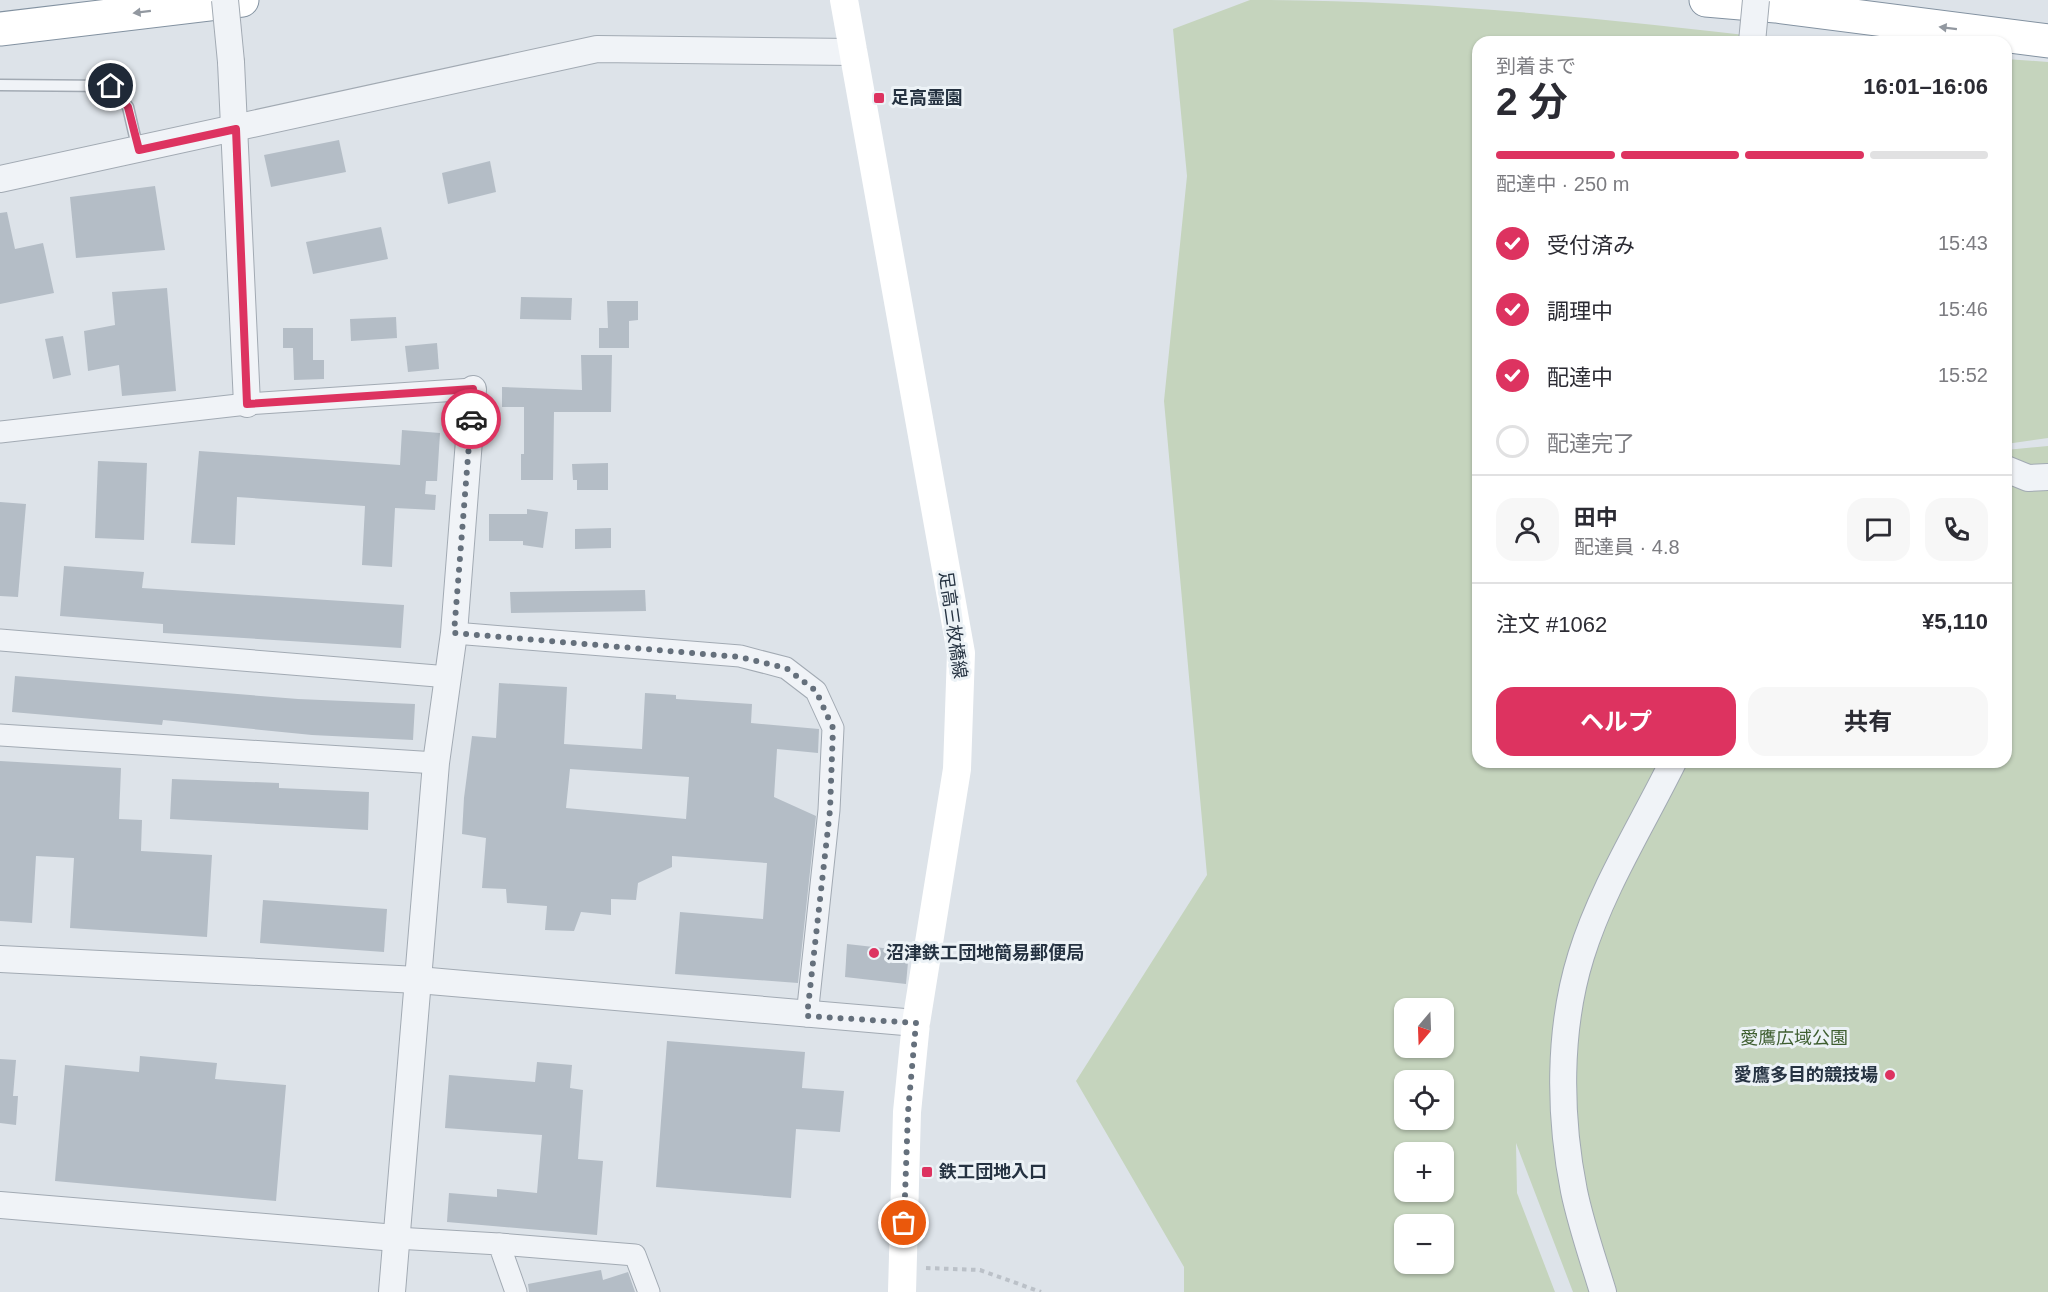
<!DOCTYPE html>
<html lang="ja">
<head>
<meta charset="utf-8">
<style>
	:root { --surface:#fff; --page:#f7f7f7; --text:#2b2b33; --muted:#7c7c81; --line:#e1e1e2; --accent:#dd3360 }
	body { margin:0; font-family:Helvetica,"Noto Sans JP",sans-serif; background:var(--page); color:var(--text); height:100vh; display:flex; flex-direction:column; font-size:22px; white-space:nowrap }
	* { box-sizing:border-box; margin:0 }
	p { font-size:20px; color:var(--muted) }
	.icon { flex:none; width:33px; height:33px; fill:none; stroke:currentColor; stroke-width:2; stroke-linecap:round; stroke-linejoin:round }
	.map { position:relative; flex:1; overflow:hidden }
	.panel { position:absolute; left:1472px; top:36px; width:540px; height:732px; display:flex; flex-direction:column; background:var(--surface); border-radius:18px; box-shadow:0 2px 4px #0004 }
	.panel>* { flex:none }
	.needle { width:39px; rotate:199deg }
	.buttons { position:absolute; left:1394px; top:998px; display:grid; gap:12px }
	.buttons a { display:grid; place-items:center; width:60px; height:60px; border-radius:12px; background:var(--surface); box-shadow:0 2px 4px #0004; font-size:30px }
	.pin { position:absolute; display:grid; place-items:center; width:51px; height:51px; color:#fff; margin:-26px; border:3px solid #fff; border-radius:50%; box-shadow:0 2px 6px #0007 }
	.courier { position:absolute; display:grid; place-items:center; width:60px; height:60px; margin:-30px; border:4px solid #dd3360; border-radius:50%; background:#fff; color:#222; box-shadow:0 2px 8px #0007 }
	.overview em { font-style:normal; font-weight:700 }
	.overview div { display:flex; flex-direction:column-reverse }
	.overview { display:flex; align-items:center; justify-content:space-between; height:102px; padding:0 24px }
	h1 { font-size:39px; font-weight:700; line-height:45px }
	.bar { display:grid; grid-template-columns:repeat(4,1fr); gap:9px 6px; align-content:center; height:72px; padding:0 24px }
	.bar i { height:8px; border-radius:4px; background:var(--line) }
	.bar .active { background:var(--accent) }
	.bar p { grid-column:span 4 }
	.line { display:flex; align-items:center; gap:15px; padding:0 24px; border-top:2px solid var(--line) }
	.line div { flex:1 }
	.round { display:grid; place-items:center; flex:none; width:63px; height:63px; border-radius:18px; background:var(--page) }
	ol { padding:0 24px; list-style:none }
	li { display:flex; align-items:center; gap:18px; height:66px }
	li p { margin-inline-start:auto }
	li .icon { padding:6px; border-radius:50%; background:var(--accent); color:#fff; stroke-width:4 }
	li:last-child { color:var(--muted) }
	li i { width:33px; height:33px; border:3px solid var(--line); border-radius:50% }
	.primary-button { display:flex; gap:12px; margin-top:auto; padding:12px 24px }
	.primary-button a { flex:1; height:69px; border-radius:18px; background:var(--accent); color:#fff; font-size:24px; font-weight:700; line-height:69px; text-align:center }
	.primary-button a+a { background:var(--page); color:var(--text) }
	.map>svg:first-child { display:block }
	.green { fill:#c5d4bd; fill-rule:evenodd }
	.building { fill:#b4bdc6; fill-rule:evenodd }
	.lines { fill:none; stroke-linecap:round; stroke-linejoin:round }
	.service-casing { stroke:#a2aab3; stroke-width:13 }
	.minor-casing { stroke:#a2aab3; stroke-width:23 }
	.tertiary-casing { stroke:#a2aab3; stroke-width:28 }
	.motorway-casing { stroke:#8392a1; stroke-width:35 }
	.path { stroke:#bbc1c8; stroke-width:4; stroke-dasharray:4.5 4.5; stroke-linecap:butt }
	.service { stroke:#f0f3f7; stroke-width:10 }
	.minor { stroke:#f0f3f7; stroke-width:21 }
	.tertiary { stroke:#f0f3f7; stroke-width:26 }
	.secondary { stroke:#fff; stroke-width:28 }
	.motorway { stroke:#fff; stroke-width:33 }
	.tertiary-bridge-casing { stroke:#a2aab3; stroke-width:28; stroke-linecap:butt }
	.tertiary-bridge { stroke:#f0f3f7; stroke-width:26 }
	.oneway { fill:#9298a0 }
	.done { stroke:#65707c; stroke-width:6; stroke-dasharray:0 10.8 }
	.route { stroke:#dd3360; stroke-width:8 }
	.poi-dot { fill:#dd3360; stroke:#ecf2f6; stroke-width:2 }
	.labels { text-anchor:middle; stroke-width:6; stroke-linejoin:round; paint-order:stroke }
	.poi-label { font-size:18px; font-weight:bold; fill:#253241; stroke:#ecf2f6; text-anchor:start }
	.street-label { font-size:18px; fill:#253241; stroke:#ecf2f6 }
	.park-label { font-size:18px; fill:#3e5e30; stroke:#ecf2f6 }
</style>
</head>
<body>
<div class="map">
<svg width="2048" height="1292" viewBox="0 0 2048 1292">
	<rect width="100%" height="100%" fill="#dde3e9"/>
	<g class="green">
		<path d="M1250 0C1436 0 1621 20 1805 42H1478V762H2006V450L2048 446V1292H1573L1516 1143 1517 1193 1555 1292H1184V1267L1076 1081 1207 875 1164 401 1187 176 1173 29ZM1404 1008H1443V1047H1404ZM1404 1080H1443V1119H1404ZM1404 1152H1443V1191H1404ZM1404 1224H1443V1263H1404Z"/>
		<polygon points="2006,59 2048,62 2048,438 2006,444"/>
	</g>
	<g class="building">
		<polygon points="339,140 346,172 271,187 264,155"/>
		<polygon points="490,161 496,192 448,204 442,173"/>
		<polygon points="155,186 165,250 76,258 70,197"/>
		<polygon points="7,212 15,249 43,243 54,293 0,304 0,213"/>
		<polygon points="381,227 388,259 313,274 306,242"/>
		<polygon points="167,288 176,391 122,396 119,365 88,371 84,331 115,325 112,292"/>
		<polygon points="521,297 572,298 571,320 520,319"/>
		<polygon points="607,301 638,301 638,320 629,321 629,348 599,348 599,328 608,328"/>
		<polygon points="396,317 397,338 351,341 350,319"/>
		<polygon points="283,328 313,328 313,360 324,360 324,379 294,380 293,348 283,348"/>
		<polygon points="63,336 71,375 53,379 45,339"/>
		<polygon points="437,343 439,369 408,372 405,346"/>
		<polygon points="581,355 612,355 611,412 554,412 553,480 521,480 521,454 524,454 524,407 502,407 502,387 582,390"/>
		<polygon points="402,430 440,433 437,481 426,481 425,494 436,495 435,510 395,508 392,567 362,565 365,506 237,497 235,545 191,543 199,451 400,465"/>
		<polygon points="98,461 147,463 144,540 95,538"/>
		<polygon points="608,463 608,490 577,490 577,480 573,480 572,464"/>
		<polygon points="0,502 26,504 18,597 0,596"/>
		<polygon points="527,509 548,512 543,548 523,545 523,541 489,541 489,514 527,514"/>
		<polygon points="611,528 611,548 575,549 575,529"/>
		<polygon points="64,566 144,572 142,588 404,605 401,648 163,633 163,624 60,616"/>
		<polygon points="645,590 646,611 511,613 510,592"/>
		<polygon points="15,676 298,699 415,704 413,740 312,735 163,720 162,725 12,712"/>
		<path d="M499 683 567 687 564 744 642 749 645 693 676 695V699L752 704 751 723 819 729 818 753 777 749 774 797 816 816 798 983 675 974 680 912 763 919 767 863 672 856V867L638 883 636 900 611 899V915L581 912 574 931 545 930 547 906 507 903 506 889 482 888 486 838 462 834 464 798 472 736 496 738ZM570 769 689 777 686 819 566 808Z"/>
		<polygon points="0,761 121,768 119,819 142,820 141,851 212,855 207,937 70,928 74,858 36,856 32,923 0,921"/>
		<polygon points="172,779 279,783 279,788 369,792 368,830 170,819"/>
		<polygon points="263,900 387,909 384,952 260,943"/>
		<polygon points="847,944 909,951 906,984 845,977"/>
		<polygon points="667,1041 805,1052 802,1088 844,1091 840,1132 796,1129 791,1198 656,1187"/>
		<polygon points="140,1056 217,1063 215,1079 286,1085 276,1201 55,1181 65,1065 139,1072"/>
		<polygon points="0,1059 16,1060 13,1096 18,1096 16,1125 0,1123"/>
		<polygon points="537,1062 572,1065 570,1088 583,1090 578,1159 603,1161 597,1235 447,1222 449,1193 497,1197 497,1189 537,1193 542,1135 445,1128 449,1075 535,1082"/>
		<polygon points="601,1270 603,1280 628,1272 635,1292 529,1292 528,1284"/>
	</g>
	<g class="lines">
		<defs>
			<polyline id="service" points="0,85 111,86 128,107 138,150"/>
			<g id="minor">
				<polyline points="0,432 247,404 473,389"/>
				<polyline points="454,633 740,656 786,668 816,691 833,728 829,810 807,1016"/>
				<polyline points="0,640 449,677"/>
				<polyline points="0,735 436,763"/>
				<polyline points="396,1238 499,1244 516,1292"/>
				<polyline points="499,1244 635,1255 649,1292"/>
			</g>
			<g id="tertiary">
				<polyline points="231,62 247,404"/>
				<polyline points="0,179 597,49 853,52"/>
				<polyline points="2006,469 2028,478 2048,477"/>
				<polyline points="0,959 418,980 916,1023"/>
				<polyline points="0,1205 396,1238"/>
				<polyline points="392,1292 436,763 454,633 473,389"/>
				<path d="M1603 1292C1593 1259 1581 1225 1574 1191 1559 1116 1558 1030 1581 956 1602 888 1642 825 1673 762"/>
			</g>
			<g id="motorway">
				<polyline points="1706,0 1776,6 2048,41"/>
				<polyline points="0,29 242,0"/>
			</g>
		</defs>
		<use href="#service" class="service-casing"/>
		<use href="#minor" class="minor-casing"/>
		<use href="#tertiary" class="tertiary-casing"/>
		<use href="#motorway" class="motorway-casing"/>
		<polyline class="path" points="926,1268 980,1270 1041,1292"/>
		<use href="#service" class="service"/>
		<use href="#minor" class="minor"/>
		<use href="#tertiary" class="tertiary"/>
		<polyline class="secondary" points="844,0 961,653 957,769 916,1023 907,1112 902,1292"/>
		<use href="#motorway" class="motorway"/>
		<defs>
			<g id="tertiary-bridge">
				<polyline points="225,0 231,62"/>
				<polyline points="1752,42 1756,0"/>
			</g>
		</defs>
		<use href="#tertiary-bridge" class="tertiary-bridge-casing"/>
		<use href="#tertiary-bridge" class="tertiary-bridge"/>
	</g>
	<defs><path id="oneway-solid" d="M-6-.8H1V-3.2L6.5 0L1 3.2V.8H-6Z" transform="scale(1.5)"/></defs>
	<g class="oneway">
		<use href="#oneway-solid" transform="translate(142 12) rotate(173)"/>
		<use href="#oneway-solid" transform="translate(1948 28) rotate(-173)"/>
	</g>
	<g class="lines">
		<polyline class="done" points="471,419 454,633 740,657 786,668 816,691 833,728 830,810 807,1016 916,1023 908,1112 904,1223"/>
		<polyline class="route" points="111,86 128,107 139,150 236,129 247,404 473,389 471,419"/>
	</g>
	<g class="poi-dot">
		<rect x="873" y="92" width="12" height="12" rx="3"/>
		<circle cx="874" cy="953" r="6"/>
		<circle cx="1890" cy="1075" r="6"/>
		<rect x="921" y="1166" width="12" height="12" rx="3"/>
	</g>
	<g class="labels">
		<g class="poi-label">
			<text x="891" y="104">足高霊園</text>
			<text x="886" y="959">沼津鉄工団地簡易郵便局</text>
			<text x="1878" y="1081" text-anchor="end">愛鷹多目的競技場</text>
			<text x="939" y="1178">鉄工団地入口</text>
		</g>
		<g class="street-label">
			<text transform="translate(953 625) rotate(82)" y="6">足高三枚橋線</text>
		</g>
		<g class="park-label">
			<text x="1794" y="1044">愛鷹広域公園</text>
		</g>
	</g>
</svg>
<div class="buttons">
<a><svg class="needle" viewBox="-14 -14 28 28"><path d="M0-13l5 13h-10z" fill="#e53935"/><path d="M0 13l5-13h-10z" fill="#7c7c81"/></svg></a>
<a><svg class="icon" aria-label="locate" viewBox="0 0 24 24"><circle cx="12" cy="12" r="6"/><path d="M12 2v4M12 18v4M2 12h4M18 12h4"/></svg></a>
<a>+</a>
<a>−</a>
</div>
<div class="pin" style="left:904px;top:1223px;background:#ea580c"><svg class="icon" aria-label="bag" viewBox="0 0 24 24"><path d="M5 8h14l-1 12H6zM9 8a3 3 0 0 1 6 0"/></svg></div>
<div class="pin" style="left:111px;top:86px;background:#1f2937"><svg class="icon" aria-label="home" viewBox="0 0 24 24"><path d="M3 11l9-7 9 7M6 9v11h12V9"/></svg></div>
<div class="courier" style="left:471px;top:419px"><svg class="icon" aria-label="car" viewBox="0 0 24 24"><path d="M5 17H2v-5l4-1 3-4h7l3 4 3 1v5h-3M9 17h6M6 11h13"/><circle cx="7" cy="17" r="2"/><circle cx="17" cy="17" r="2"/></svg></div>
<section class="panel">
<div class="overview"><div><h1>2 分</h1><p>到着まで</p></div><em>16:01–16:06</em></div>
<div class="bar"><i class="active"></i><i class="active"></i><i class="active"></i><i></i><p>配達中 · 250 m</p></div>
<ol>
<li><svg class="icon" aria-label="check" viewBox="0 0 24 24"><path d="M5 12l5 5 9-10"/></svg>受付済み<p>15:43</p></li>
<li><svg class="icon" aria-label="check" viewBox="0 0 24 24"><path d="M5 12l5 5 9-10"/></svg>調理中<p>15:46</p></li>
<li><svg class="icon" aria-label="check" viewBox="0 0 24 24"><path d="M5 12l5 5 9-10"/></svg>配達中<p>15:52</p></li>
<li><i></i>配達完了</li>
</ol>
<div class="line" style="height:108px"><a class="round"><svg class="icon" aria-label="person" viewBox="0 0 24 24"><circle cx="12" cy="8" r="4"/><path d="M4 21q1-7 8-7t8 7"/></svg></a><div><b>田中</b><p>配達員 · 4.8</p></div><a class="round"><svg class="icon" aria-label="chat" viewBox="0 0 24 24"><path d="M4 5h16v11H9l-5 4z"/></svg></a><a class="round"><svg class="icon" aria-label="phone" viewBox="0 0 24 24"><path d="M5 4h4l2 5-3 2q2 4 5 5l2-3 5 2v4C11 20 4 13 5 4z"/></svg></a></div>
<div class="line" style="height:78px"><div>注文 #1062</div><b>¥5,110</b></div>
<div class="primary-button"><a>ヘルプ</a><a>共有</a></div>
</section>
</div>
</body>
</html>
